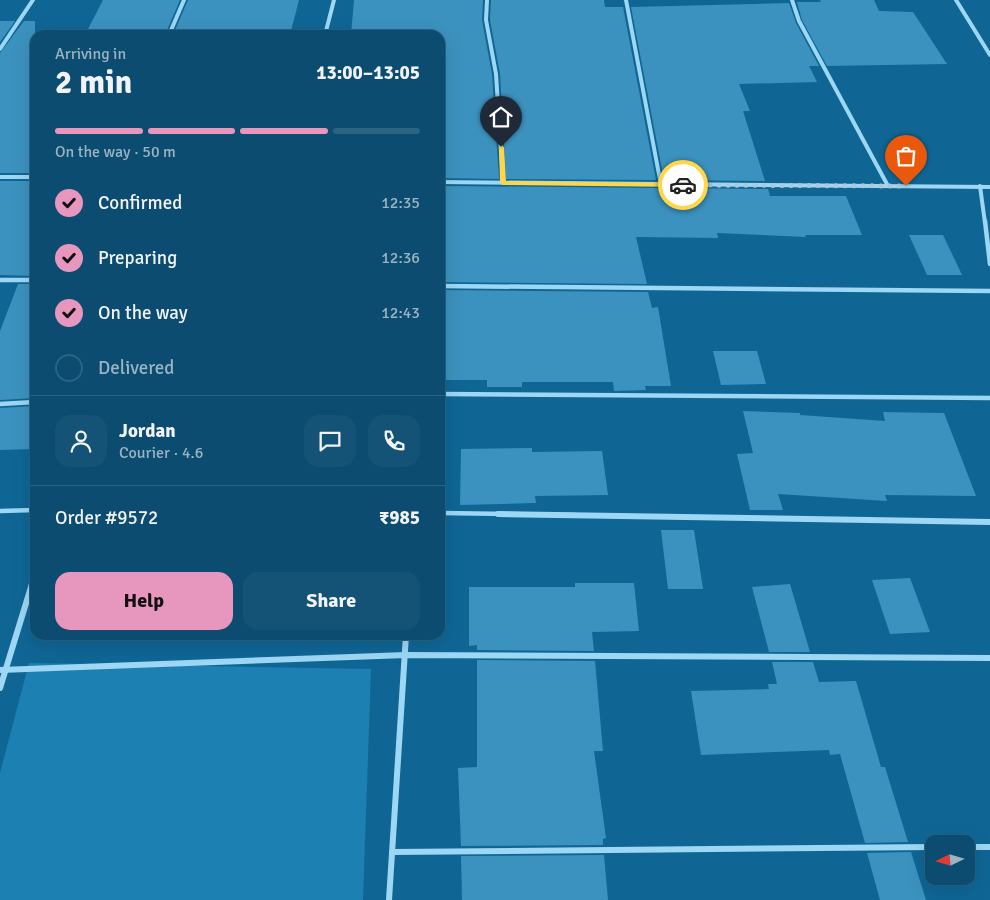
<!DOCTYPE html>
<html lang="en">
<head>
<meta charset="utf-8">
<style>
	:root { --surface:#0b4c70; --page:#145375; --text:#f1f3f6; --muted:#9ab4c3; --line:#2b6383; --accent:#e797bd }
	body { margin:0; font-family:Signika,sans-serif; background:var(--page); color:var(--text); height:100vh; display:flex; flex-direction:column; font-size:19px; white-space:nowrap }
	* { box-sizing:border-box; margin:0 }
	p { font-size:16px; color:var(--muted) }
	.icon { flex:none; width:28px; height:28px; fill:none; stroke:currentColor; stroke-width:2; stroke-linecap:round; stroke-linejoin:round }
	.map { position:relative; flex:1; overflow:hidden }
	.sheet { position:absolute; left:30px; top:30px; width:415px; height:610px; display:flex; flex-direction:column; background:var(--surface); border-radius:15px; box-shadow:0 5px 20px #0002,0 0 0 1px var(--line) }
	.sheet>* { flex:none }
	.needle { width:32px; rotate:265deg }
	.tools { position:absolute; left:925px; top:835px; display:grid; gap:10px }
	.tools a { display:grid; place-items:center; width:50px; height:50px; border-radius:10px; background:var(--surface); box-shadow:0 5px 20px #0002,0 0 0 1px var(--line); font-size:25px }
	.pin { position:absolute; display:grid; place-items:center; width:42px; height:42px; color:#fff; margin:-51px -21px; border-radius:50% 50% 50% 0; rotate:-45deg; box-shadow:0 0 5px #0007 }
	.pin .icon { rotate:45deg }
	.courier { position:absolute; display:grid; place-items:center; width:50px; height:50px; margin:-25px; border:4px solid #ffd54a; border-radius:50%; background:#fff; color:#222; box-shadow:0 1px 6px #0007 }
	.summary em { font-style:normal; font-weight:800 }
	.summary div { display:flex; flex-direction:column-reverse }
	.summary { display:flex; align-items:center; justify-content:space-between; height:85px; padding:0 25px }
	h1 { font-size:32px; font-weight:800; line-height:38px }
	.bar { display:grid; grid-template-columns:repeat(4,1fr); gap:8px 5px; align-content:center; height:60px; padding:0 25px }
	.bar i { height:6px; border-radius:4px; background:var(--line) }
	.bar .current { background:var(--accent) }
	.bar p { grid-column:span 4 }
	.line { display:flex; align-items:center; gap:12px; padding:0 25px; border-top:1px solid var(--line) }
	.line div { flex:1 }
	.round { display:grid; place-items:center; flex:none; width:52px; height:52px; border-radius:15px; background:var(--page) }
	ol { padding:0 25px; list-style:none }
	li { display:flex; align-items:center; gap:15px; height:55px }
	li p { margin-inline-start:auto }
	li .icon { padding:5px; border-radius:50%; background:var(--accent); color:#111; stroke-width:4 }
	li:last-child { color:var(--muted) }
	li i { width:28px; height:28px; border:2px solid var(--line); border-radius:50% }
	.button { display:flex; gap:10px; margin-top:auto; padding:10px 25px }
	.button a { flex:1; height:58px; border-radius:15px; background:var(--accent); color:#111; font-size:20px; font-weight:800; line-height:58px; text-align:center }
	.button a+a { background:var(--page); color:var(--text) }
	.map>svg:first-child { display:block }
	.green { fill:#1d80b2 }
	.building { fill:#3c92be }
	.lines { fill:none; stroke-linecap:round; stroke-linejoin:round }
	.minor-far2 { stroke:#9dd7f4; stroke-width:4 }
	.minor-far1 { stroke:#9dd7f4; stroke-width:4.5 }
	.minor { stroke:#9dd7f4; stroke-width:6 }
	.tertiary { fill:#9dd7f4; fill-rule:evenodd }
	.route { fill:#ffd54a }
	.done { stroke:#abc9da; stroke-width:5; stroke-dasharray:0 9 }
</style>
</head>
<body>
<div class="map">
<svg width="990" height="900" viewBox="0 0 990 900">
	<rect width="100%" height="100%" fill="#0f6695"/>
	<polygon class="green" points="29,663 371,669 363,900 0,900 0,773"/>
	<g class="building">
		<polygon points="103,0 180,0 165,35 86,33"/>
		<polygon points="188,0 299,0 290,35 173,35"/>
		<polygon points="354,0 483,0 482,20 492,74 499,179 440,178 440,35 351,35"/>
		<polygon points="491,0 604,0 605,7 623,7 656,180 506,179 500,74 490,20"/>
		<polygon points="820,0 874,0 879,11 913,12 947,64 827,66 802,20 797,2 821,2"/>
		<polygon points="789,3 796,23 819,66 809,66 817,82 739,84 750,111 743,111 765,181 664,180 631,7"/>
		<polygon points="0,21 15,21 0,42"/>
		<polygon points="24,21 35,21 35,173 0,173 0,53"/>
		<polygon points="0,181 35,181 35,276 0,275"/>
		<polygon points="440,186 768,189 770,196 846,196 862,235 805,235 806,237 717,233 718,238 636,237 647,284 440,282"/>
		<polygon points="909,235 943,235 962,275 927,275"/>
		<polygon points="18,284 35,284 35,398 0,400 0,331"/>
		<polygon points="440,290 648,292 652,308 658,307 671,386 645,386 646,390 614,391 613,382 522,382 522,387 487,387 487,380 440,380"/>
		<polygon points="713,351 757,351 766,384 721,385"/>
		<polygon points="35,406 35,449 0,450 0,408"/>
		<polygon points="743,411 800,413 800,415 885,421 883,412 944,413 976,496 885,495 887,501 778,494 783,510 750,510 737,454 753,453"/>
		<polygon points="532,448 532,452 602,451 608,495 535,496 536,503 460,505 461,449"/>
		<polygon points="661,530 694,530 703,589 668,589"/>
		<polygon points="910,578 930,632 890,634 872,580"/>
		<polygon points="575,583 634,583 639,631 592,632 594,651 477,650 477,645 469,646 469,587 575,587"/>
		<polygon points="790,584 810,652 769,652 752,587"/>
		<polygon points="477,660 595,661 603,751 594,751 606,838 603,839 603,845 461,846 458,768 477,767"/>
		<polygon points="772,662 813,662 819,682 856,681 881,767 885,767 908,842 865,843 840,754 830,755 829,750 701,755 691,691 769,689 768,684 777,684"/>
		<polygon points="911,852 926,900 880,900 867,853"/>
		<polygon points="604,855 608,900 462,900 461,856"/>
	</g>
	<g class="lines">
		<g class="minor-far2">
			<polyline points="487,0 486,20 496,74 503,183"/>
			<polyline points="626,0 661,185"/>
			<polyline points="792,0 799,21 888,186"/>
			<polyline points="956,0 990,55"/>
			<polyline points="169,35 184,0"/>
			<polyline points="325,35 334,0"/>
			<polyline points="0,49 33,0"/>
			<polyline points="980,186 985,223"/>
		</g>
		<g class="minor-far1">
			<polyline points="985,221 990,264"/>
			<polyline points="0,280 35,280"/>
			<polyline points="440,286 990,291"/>
			<polyline points="440,394 990,398"/>
			<polyline points="0,404 35,402"/>
			<polyline points="0,511 35,510"/>
			<polyline points="440,513 575,515"/>
		</g>
		<g class="minor">
			<polyline points="498,514 990,522"/>
			<polyline points="0,670 406,655 990,658"/>
			<polyline points="0,688 35,574"/>
			<polyline points="966,847 990,847"/>
			<polyline points="392,852 934,847"/>
			<polyline points="389,900 406,635"/>
		</g>
		<g class="tertiary">
			<rect x="0" y="175" width="35" height="4"/>
			<polygon points="440,180 990,185 990,189 440,184"/>
		</g>
	</g>
	<polygon class="route" points="499,145 504,147 506,181 683,183 686,185 683,187 503,185 500,183"/>
	<g class="lines">
		<polyline class="done" points="683,185 906,186"/>
	</g>
</svg>
<div class="tools">
<a><svg class="needle" viewBox="-14 -14 28 28"><path d="M0-13l5 13h-10z" fill="#e53935"/><path d="M0 13l5-13h-10z" fill="#9ab4c3"/></svg></a>
</div>
<div class="pin" style="left:906px;top:186px;background:#ea580c"><svg class="icon" aria-label="bag" viewBox="0 0 24 24"><path d="M5 8h14l-1 12H6zM9 8a3 3 0 0 1 6 0"/></svg></div>
<div class="pin" style="left:501px;top:147px;background:#1f2937"><svg class="icon" aria-label="home" viewBox="0 0 24 24"><path d="M3 11l9-7 9 7M6 9v11h12V9"/></svg></div>
<div class="courier" style="left:683px;top:185px"><svg class="icon" aria-label="car" viewBox="0 0 24 24"><path d="M5 17H2v-5l4-1 3-4h7l3 4 3 1v5h-3M9 17h6M6 11h13"/><circle cx="7" cy="17" r="2"/><circle cx="17" cy="17" r="2"/></svg></div>
<section class="sheet">
<div class="summary"><div><h1>2 min</h1><p>Arriving in</p></div><em>13:00–13:05</em></div>
<div class="bar"><i class="current"></i><i class="current"></i><i class="current"></i><i></i><p>On the way · 50 m</p></div>
<ol>
<li><svg class="icon" aria-label="check" viewBox="0 0 24 24"><path d="M5 12l5 5 9-10"/></svg>Confirmed<p>12:35</p></li>
<li><svg class="icon" aria-label="check" viewBox="0 0 24 24"><path d="M5 12l5 5 9-10"/></svg>Preparing<p>12:36</p></li>
<li><svg class="icon" aria-label="check" viewBox="0 0 24 24"><path d="M5 12l5 5 9-10"/></svg>On the way<p>12:43</p></li>
<li><i></i>Delivered</li>
</ol>
<div class="line" style="height:90px"><a class="round"><svg class="icon" aria-label="person" viewBox="0 0 24 24"><circle cx="12" cy="8" r="4"/><path d="M4 21q1-7 8-7t8 7"/></svg></a><div><b>Jordan</b><p>Courier · 4.6</p></div><a class="round"><svg class="icon" aria-label="chat" viewBox="0 0 24 24"><path d="M4 5h16v11H9l-5 4z"/></svg></a><a class="round"><svg class="icon" aria-label="phone" viewBox="0 0 24 24"><path d="M5 4h4l2 5-3 2q2 4 5 5l2-3 5 2v4C11 20 4 13 5 4z"/></svg></a></div>
<div class="line" style="height:65px"><div>Order #9572</div><b>₹985</b></div>
<div class="button"><a>Help</a><a>Share</a></div>
</section>
</div>
</body>
</html>
